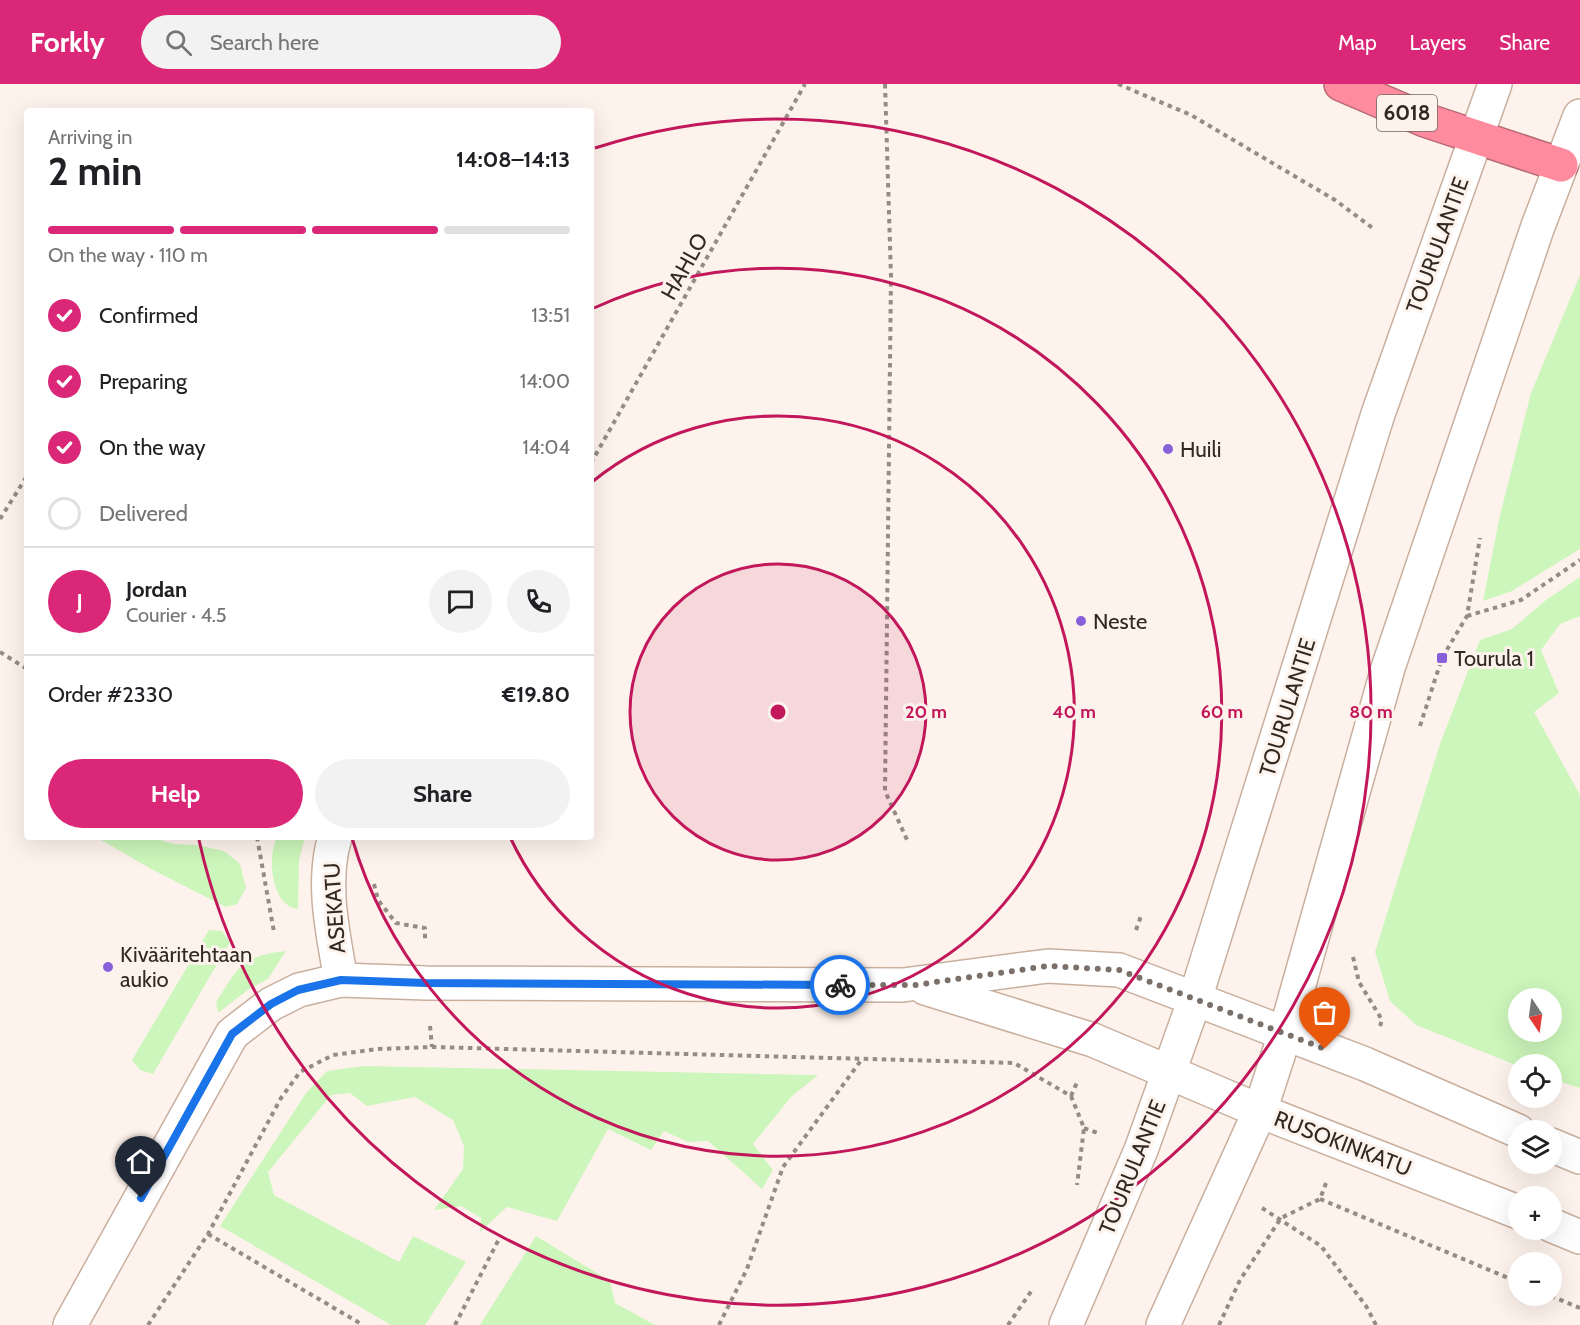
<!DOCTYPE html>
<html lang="en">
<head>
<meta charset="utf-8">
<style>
	:root { --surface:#fff; --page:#f2f2f2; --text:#202124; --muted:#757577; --line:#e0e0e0; --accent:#db2777 }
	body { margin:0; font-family:Cabin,sans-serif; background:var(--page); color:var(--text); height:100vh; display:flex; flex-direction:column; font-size:22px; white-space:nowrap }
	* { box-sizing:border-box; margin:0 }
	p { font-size:20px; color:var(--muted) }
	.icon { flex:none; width:33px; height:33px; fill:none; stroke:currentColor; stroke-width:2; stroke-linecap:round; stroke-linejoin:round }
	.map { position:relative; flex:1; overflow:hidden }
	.sheet { position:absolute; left:24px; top:24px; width:570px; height:732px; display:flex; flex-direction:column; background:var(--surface); border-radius:6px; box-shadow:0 6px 24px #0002 }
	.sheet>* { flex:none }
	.needle { width:39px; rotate:167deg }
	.controls { position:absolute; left:1508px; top:904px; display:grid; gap:12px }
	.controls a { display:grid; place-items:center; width:54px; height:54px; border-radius:50%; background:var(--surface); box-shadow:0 6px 24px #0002; font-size:30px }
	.pin { position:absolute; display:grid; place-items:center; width:51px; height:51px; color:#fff; margin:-62px -26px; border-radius:50% 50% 50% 0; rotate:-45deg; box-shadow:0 0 6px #0007 }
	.pin .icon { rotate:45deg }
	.courier { position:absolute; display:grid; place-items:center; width:60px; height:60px; margin:-30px; border:4px solid #1a73e8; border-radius:50%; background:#fff; color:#222; box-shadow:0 2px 8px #0007 }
	.headline em { font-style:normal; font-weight:700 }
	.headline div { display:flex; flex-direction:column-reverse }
	.headline { display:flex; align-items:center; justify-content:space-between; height:102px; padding:0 24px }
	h1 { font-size:39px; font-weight:700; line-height:45px }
	.bar { display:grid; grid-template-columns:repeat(4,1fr); gap:9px 6px; align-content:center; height:72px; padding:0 24px }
	.bar i { height:8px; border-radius:4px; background:var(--line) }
	.bar .on { background:var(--accent) }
	.bar p { grid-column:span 4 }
	.line { display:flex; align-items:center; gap:15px; padding:0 24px; border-top:2px solid var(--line) }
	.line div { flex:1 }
	.round { display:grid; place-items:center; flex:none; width:63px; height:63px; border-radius:32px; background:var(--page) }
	ol { padding:0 24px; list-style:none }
	li { display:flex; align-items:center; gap:18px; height:66px }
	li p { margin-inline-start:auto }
	li .icon { padding:6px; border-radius:50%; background:var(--accent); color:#fff; stroke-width:4 }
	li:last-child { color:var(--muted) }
	li i { width:33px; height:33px; border:3px solid var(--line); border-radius:50% }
	.primary-button { display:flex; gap:12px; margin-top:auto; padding:12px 24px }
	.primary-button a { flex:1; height:69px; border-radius:36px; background:var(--accent); color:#fff; font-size:24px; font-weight:700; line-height:69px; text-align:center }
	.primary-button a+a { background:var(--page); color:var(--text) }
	header { display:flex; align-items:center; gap:36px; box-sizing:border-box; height:84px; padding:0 30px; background:var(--accent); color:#fff }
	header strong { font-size:28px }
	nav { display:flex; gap:33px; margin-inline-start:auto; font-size:21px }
	.search { width:420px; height:54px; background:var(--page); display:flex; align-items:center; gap:15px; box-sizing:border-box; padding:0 21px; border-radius:33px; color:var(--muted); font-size:22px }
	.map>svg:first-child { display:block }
	.green { fill:#ccf6bb; fill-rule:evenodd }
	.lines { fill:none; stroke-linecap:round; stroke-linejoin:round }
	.street-casing { stroke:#c8af9e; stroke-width:36 }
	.secondary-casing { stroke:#c8af9e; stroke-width:36 }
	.highway-casing { stroke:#b86973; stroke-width:36 }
	.path { stroke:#968c85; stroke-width:4; stroke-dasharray:4.5 4.5; stroke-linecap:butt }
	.street { stroke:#fff; stroke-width:33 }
	.secondary { stroke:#fff; stroke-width:33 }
	.highway { stroke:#ff8b9e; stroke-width:33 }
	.done { stroke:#7a7069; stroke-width:6; stroke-dasharray:0 10.8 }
	.route { stroke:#1a73e8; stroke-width:8 }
	.ring { fill:none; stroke:#c2185b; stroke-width:3 }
	.poi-dot { fill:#8760da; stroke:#fef3ec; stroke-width:2 }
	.labels { text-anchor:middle; stroke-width:6; stroke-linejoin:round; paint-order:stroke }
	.shield { fill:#fef3ec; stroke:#70665f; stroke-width:1.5 }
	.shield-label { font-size:21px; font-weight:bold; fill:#332923 }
	.street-label { font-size:22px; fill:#332923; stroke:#fef3ec }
	.poi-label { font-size:22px; fill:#332923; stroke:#fef3ec; text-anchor:start }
	.centre { fill:#c2185b; stroke:#fef3ec; stroke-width:3 }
	.ring-label { font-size:18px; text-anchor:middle; font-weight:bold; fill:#c2185b; stroke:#fef3ec; stroke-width:6; stroke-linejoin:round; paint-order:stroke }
</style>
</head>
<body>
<header>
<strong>Forkly</strong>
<div class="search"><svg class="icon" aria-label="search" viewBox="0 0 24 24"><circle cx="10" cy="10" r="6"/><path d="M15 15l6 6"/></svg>Search here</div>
<nav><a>Map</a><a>Layers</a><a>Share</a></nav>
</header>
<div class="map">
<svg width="1580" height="1241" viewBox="0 0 1580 1241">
	<rect width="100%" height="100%" fill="#fef3ec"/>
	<g class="green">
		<polygon points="1580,191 1580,465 1512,507 1483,517 1500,431 1531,309"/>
		<path d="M1580 493V532L1560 540 1541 566 1559 609 1534 628 1580 711V1004L1551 995V981L1518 982 1416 941 1390 917 1375 868 1440 660 1480 556 1512 545 1546 516ZM1518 915H1551V948H1518Z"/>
		<polygon points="96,753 150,753 174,760 197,761 224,767 240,780 246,804 237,820 226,823 153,786"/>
		<path d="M277 753H305L299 776 298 825C271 822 267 773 277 753Z"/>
		<polygon points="209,846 222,847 230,858 153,990 140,986 132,976"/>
		<path d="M286 867 268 895 249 905 218 929 216 918C239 882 242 872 286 867Z"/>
		<polygon points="364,982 818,991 791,1013 753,1060 773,1086 762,1105 708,1057 688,1058 664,1047 651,1066 608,1045 557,1137 507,1123 480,1148 481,1134 461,1122 434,1126 463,1085 464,1062 453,1036 415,1013 367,1022 350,1009 331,1011 268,1088 274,1111 399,1178 413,1152 466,1178 425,1241 391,1241 220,1142 306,1009 327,987"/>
		<polygon points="536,1152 610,1197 615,1219 655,1241 480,1241"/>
	</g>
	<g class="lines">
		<defs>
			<g id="street">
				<path d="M335 753C321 798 333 850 341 896"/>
				<polyline points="925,904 1093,956 1260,1027 1518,1128"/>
				<polyline points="1551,1061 1580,1073"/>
				<polyline points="1551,1141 1580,1153"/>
				<polyline points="70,1241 232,950 271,920 299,906 341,896 426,899 903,901 1048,882 1119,886 1365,980 1518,1047"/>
			</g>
			<g id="secondary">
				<polyline points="1066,1241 1141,1066 1195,915 1378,330 1495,0"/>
				<polyline points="1163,1241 1260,1027 1285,950 1388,584 1538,142 1580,32"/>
			</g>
			<polyline id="highway" points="1341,0 1425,36 1561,81"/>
		</defs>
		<use href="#street" class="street-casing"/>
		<use href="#secondary" class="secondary-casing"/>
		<use href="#highway" class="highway-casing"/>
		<g class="path">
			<polyline points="885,0 891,193 885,707 908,758"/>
			<polyline points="1118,0 1191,31 1335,116 1374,145"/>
			<polyline points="591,379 805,0"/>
			<polyline points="0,435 27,392"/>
			<polyline points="1467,532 1521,516 1580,476"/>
			<polyline points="0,568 27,585"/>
			<polyline points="1420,642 1442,574 1467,532 1480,454"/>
			<polyline points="257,753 274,848"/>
			<polyline points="374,800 378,816 396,839 425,844 425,857"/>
			<polyline points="1136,846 1142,829"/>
			<polyline points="1353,873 1359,898 1382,936 1380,942"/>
			<polyline points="430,942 432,963"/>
			<polyline points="1071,1012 1084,1044 1077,1101"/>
			<polyline points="1071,1012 1078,996"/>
			<polyline points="1084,1044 1100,1050"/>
			<polyline points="1320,1115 1518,1198"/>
			<polyline points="1262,1124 1321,1162 1366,1222 1376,1241"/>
			<polyline points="208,1150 363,1241"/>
			<polyline points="1551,1212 1580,1224"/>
			<polyline points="148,1241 208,1150 281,1014 300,988 333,971 378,965 432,963 1014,979 1071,1012"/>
			<polyline points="455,1241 501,1151"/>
			<polyline points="719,1241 747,1185 783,1083 862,975"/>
			<polyline points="1008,1241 1032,1206"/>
			<polyline points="1219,1241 1240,1196 1281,1134 1320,1115 1326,1099"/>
		</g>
		<use href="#street" class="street"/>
		<use href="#secondary" class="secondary"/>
		<use href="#highway" class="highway"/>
	</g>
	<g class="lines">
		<polyline class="done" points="840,901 915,901 1048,882 1119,886 1325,965"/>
		<polyline class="route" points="141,1114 232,950 271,920 298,906 341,896 426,899 840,901"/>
	</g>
	<circle cx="778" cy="628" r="148" fill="#c2185b" fill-opacity=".12"/>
	<g class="ring">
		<circle cx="778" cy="628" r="148"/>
		<path d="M592 398A296 296 0 1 1 510 753"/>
		<path d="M594 224A444 444 0 1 1 352 754"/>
		<path d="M595 64A593 593 0 1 1 199 756"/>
	</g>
	<g class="poi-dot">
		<circle cx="1168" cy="365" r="6"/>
		<circle cx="1081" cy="537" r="6"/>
		<rect x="1436" y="568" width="12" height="12" rx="3"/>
		<circle cx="108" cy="883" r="6"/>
	</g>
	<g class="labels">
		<rect class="shield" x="1377" y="11" width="60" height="36" rx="4.5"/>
		<g class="shield-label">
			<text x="1407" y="36">6018</text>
		</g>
		<g class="street-label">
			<text transform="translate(1437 161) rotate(-70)" y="8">TOURULANTIE</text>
			<text transform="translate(684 182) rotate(-61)" y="8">HAHLO</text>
			<text transform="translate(1287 623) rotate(-73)" y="8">TOURULANTIE</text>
			<text transform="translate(334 824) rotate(-94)" y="8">ASEKATU</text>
			<text transform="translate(1343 1059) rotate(21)" y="8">RUSOKINKATU</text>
			<text transform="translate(1132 1083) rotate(-68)" y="8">TOURULANTIE</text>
		</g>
		<g class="poi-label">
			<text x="1180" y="373">Huili</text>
			<text x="1093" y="545">Neste</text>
			<text x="1454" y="582">Tourula 1</text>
			<text x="120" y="878">Kivääritehtaan<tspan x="120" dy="25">aukio</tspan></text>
		</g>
	</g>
	<circle cx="778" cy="628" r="9" class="centre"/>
	<g class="ring-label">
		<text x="926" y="634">20 m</text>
		<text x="1074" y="634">40 m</text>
		<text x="1222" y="634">60 m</text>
		<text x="1371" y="634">80 m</text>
	</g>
</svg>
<div class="controls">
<a><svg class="needle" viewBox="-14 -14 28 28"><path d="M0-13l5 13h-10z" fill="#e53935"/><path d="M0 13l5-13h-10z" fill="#757577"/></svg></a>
<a><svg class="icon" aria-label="locate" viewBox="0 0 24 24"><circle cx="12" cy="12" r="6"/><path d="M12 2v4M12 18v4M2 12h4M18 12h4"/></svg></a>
<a><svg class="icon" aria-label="layers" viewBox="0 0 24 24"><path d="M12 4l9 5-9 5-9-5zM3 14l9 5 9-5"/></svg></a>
<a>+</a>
<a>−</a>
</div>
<div class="pin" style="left:1325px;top:965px;background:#ea580c"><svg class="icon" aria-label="bag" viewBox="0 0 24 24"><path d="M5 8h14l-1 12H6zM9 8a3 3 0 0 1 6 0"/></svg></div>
<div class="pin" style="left:141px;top:1114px;background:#1f2937"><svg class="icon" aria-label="home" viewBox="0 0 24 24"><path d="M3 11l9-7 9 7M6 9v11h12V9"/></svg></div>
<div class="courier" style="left:840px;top:901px"><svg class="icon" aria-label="bike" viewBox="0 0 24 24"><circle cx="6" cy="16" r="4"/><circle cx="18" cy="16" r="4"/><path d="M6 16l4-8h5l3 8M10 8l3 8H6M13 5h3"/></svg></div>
<section class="sheet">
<div class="headline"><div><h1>2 min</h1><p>Arriving in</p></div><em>14:08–14:13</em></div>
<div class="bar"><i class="on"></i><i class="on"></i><i class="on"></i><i></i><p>On the way · 110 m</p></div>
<ol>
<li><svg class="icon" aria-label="check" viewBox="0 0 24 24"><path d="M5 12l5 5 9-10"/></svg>Confirmed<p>13:51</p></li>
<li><svg class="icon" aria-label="check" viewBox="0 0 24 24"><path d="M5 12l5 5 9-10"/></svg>Preparing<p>14:00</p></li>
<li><svg class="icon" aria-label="check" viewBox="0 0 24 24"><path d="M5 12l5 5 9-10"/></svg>On the way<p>14:04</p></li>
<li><i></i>Delivered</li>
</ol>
<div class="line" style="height:108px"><b class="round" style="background:var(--accent);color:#fff">J</b><div><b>Jordan</b><p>Courier · 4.5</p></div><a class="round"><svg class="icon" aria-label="chat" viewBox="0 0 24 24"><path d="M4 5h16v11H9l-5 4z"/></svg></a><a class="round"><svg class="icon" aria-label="phone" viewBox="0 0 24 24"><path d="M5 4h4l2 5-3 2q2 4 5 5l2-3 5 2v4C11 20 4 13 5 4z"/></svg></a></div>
<div class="line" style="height:78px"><div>Order #2330</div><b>€19.80</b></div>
<div class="primary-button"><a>Help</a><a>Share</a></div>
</section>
</div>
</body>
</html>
